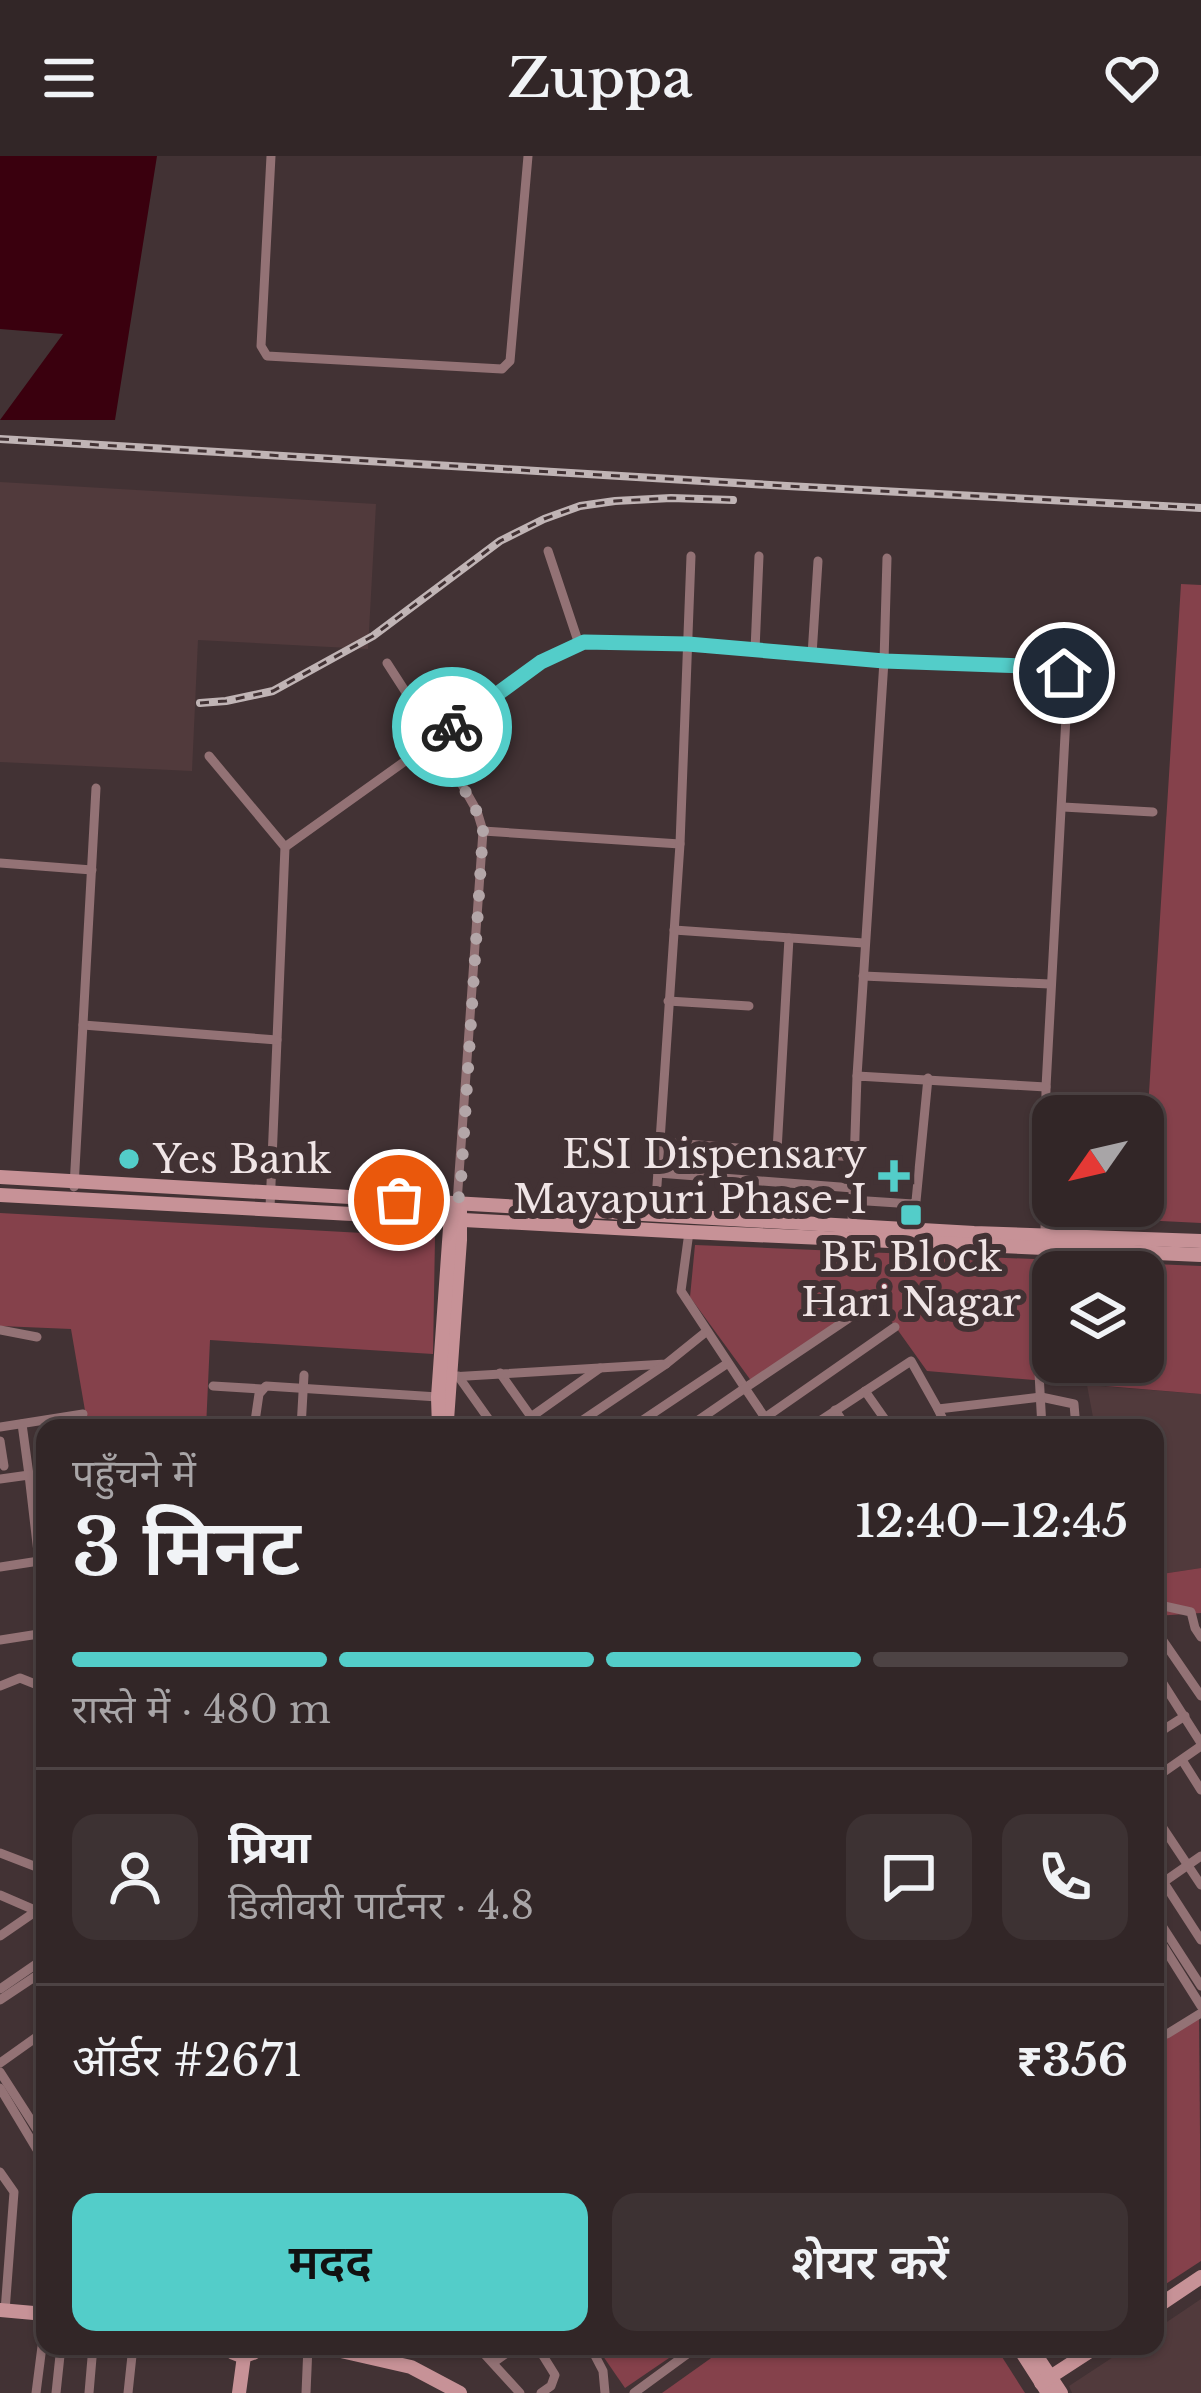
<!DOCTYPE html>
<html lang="hi">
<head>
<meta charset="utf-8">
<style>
	:root { --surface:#322627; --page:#3d3233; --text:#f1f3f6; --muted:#a8a5a7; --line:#4d4344; --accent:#53cdc9 }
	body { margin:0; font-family:"Libre Baskerville","Noto Sans Devanagari",serif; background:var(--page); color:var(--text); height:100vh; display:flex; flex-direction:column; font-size:45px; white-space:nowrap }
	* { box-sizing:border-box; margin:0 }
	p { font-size:39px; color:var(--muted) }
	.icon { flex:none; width:66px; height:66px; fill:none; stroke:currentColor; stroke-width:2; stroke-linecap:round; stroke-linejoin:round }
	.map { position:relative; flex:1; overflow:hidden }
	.panel { position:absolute; left:36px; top:1263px; width:1128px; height:936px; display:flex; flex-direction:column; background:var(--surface); border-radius:24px; box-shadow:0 3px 9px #0004,0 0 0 3px var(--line) }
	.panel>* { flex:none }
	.needle { width:78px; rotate:236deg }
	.buttons { position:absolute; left:1032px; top:939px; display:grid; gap:24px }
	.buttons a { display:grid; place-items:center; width:132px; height:132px; border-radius:24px; background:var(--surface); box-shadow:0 3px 9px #0004,0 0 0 3px var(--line); font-size:60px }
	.pin { position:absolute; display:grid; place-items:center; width:102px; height:102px; color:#fff; margin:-51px; border:6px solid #fff; border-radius:50%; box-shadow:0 3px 12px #0007 }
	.courier { position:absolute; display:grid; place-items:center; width:120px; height:120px; margin:-60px; border:9px solid #53cdc9; border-radius:50%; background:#fff; color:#222; box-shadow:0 3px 15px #0007 }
	.headline em { font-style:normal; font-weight:600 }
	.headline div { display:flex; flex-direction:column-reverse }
	.headline { display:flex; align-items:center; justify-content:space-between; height:204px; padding:0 36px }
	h1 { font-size:78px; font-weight:600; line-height:90px }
	.bar { display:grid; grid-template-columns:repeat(4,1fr); gap:18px 12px; align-content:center; height:144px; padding:0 36px }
	.bar i { height:15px; border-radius:9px; background:var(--line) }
	.bar .on { background:var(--accent) }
	.bar p { grid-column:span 4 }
	.line { display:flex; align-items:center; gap:30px; padding:0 36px; border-top:3px solid var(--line) }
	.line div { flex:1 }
	.round { display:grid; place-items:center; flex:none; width:126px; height:126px; border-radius:24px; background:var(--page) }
	.action { display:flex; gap:24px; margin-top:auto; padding:24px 36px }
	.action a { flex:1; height:138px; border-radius:24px; background:var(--accent); color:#111; font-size:48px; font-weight:600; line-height:138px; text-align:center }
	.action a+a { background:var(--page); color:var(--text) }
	header { display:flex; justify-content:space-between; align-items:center; height:156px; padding:0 36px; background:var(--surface); font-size:54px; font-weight:600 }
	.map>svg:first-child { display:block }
	.built { fill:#513a3c }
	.green { fill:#85414b; fill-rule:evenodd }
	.water { fill:#3a000e }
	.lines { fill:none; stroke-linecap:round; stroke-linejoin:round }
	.street { stroke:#937275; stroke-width:9 }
	.secondary { stroke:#c79297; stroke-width:14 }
	.rail-casing { stroke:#c0b4b5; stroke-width:8 }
	.rail { stroke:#423234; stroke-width:3; stroke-dasharray:9; stroke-linecap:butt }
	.done { stroke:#b3a6a8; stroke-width:12; stroke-dasharray:0 21.6 }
	.route { stroke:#53cdc9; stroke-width:15 }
	.poi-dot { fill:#53cdc9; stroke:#423234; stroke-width:4.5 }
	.labels { text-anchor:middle; stroke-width:12; stroke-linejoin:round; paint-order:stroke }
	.poi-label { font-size:39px; fill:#f0e5e6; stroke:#423234; text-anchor:end }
</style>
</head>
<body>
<header><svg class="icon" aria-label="menu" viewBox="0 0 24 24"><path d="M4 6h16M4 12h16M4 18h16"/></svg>Zuppa<svg class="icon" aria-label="heart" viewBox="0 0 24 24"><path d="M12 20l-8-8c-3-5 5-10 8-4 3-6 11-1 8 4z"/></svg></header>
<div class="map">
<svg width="1201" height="2237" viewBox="0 0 1201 2237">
	<rect width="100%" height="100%" fill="#423234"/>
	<g class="built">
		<polygon points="0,326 376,348 368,493 198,484 192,615 0,606"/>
		<polygon points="1087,1229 1201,1238 1201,1412 1155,1419 1155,1272 1095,1272"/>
		<polygon points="1201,2143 1201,2237 1072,2237 1069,2230 1130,2190 1155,2190 1155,2174"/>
	</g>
	<g class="green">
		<polygon points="1181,428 1201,429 1201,1067 1141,1064"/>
		<polygon points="0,1057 435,1081 433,1198 210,1184 206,1272 88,1272 71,1173 0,1170"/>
		<path d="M695 1089 1201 1110V1238L927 1215 877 1145 752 1226 690 1141ZM1053 1116H1143V1206H1053Z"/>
		<polygon points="1201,1412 1201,1457 1155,1460 1155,1419"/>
		<polygon points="1199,1856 1201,2105 1155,2135 1155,1885"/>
		<polygon points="596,2190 660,2190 669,2202 625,2232"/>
		<polygon points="728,2190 995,2190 1025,2237 662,2237"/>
	</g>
	<polygon class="water" points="0,0 157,0 115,264 0,264 63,178 0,173"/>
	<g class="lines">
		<g class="street">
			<polyline points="271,0 261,190 267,200 502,213 510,205 528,0"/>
			<polyline points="548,395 579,488"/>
			<polyline points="755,494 759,400"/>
			<polyline points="812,499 818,405"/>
			<polyline points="209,600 285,691 270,1052"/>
			<polyline points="1063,651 1153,656"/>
			<polyline points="483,675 680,688"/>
			<polyline points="285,691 436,583 387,507"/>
			<polyline points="0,707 92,714"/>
			<polyline points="674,774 864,787"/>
			<polyline points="863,820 1050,828"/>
			<polyline points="668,845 749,850"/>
			<polyline points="83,869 277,884"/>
			<polyline points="857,920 884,505 887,402"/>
			<polyline points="660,986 854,1001"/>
			<polyline points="777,995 789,782"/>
			<polyline points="658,1017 853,1032"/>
			<polyline points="74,1031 96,632"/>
			<polyline points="852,1044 913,1048 916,1045 928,922"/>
			<polyline points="457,1047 483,675 477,655 436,583 541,506 584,486 688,488 884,505 1056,510 1068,524 1046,931"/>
			<polyline points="655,1059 680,688 691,400"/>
			<polyline points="852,1068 857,920 1046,931 1045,1078"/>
			<polyline points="689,1076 681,1135 745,1232 864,1152"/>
			<polyline points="1098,1116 1110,1096"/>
			<polyline points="0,1174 37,1181"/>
			<polyline points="500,1217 539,1272"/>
			<polyline points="458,1220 495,1272"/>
			<polyline points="450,1221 666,1208 707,1175"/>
			<polyline points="213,1230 262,1233"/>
			<polyline points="865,1235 891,1272"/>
			<polyline points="938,1253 947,1272"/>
			<polyline points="835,1254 847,1272"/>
			<polyline points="531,1261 600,1212"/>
			<polyline points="22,1268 29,1319"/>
			<polyline points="0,1271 83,1258"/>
			<polyline points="254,1272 259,1238 266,1230 438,1241"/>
			<polyline points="301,1272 304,1219"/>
			<polyline points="571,1272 666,1208"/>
			<polyline points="631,1272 728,1207"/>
			<polyline points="687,1272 745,1232 772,1272"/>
			<polyline points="750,1272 895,1171"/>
			<polyline points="809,1272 911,1205 938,1253 1041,1241 1074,1248 1076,1272"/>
			<polyline points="1042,1272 1039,1217 1053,1191"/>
			<polyline points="0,1285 4,1310"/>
			<polyline points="0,1323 29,1319 39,1405 0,1411"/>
			<polyline points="1155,1448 1191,1456 1195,1472 1201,1481"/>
			<polyline points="1155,1473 1201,1540"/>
			<polyline points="0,1484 45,1477"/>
			<polyline points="1155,1515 1201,1587"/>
			<polyline points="0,1530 20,1522 45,1532"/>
			<polyline points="1155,1579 1185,1560"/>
			<polyline points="1182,1604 1201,1634"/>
			<polyline points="1155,1622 1201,1590"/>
			<polyline points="1155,1660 1201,1729"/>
			<polyline points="0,1697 34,1710 45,1706"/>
			<polyline points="1155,1713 1201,1784"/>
			<polyline points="1155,1732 1201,1700"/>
			<polyline points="0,1739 37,1755"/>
			<polyline points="1155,1759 1201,1830"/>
			<polyline points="1155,1777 1201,1850"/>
			<polyline points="0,1780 45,1749"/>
			<polyline points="0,1833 45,1802"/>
			<polyline points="0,1844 45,1814"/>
			<polyline points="1167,1878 1201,1857"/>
			<polyline points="0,1907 45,1875"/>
			<polyline points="0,1916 45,1986"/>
			<polyline points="0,1932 45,2007"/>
			<polyline points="0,2016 14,2036 5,2155"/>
			<polyline points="477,2190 520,2237"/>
			<polyline points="537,2190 555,2219 551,2230 541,2237"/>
			<polyline points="590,2190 603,2215 605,2237"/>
			<polyline points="494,2206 517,2190"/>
			<polyline points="36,2237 45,2167"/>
			<polyline points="56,2237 61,2190"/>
			<polyline points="89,2237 93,2190"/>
			<polyline points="128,2237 133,2190"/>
			<polyline points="306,2237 308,2190"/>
			<polyline points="634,2237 698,2190"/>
		</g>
		<g class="secondary">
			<polyline points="0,1021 974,1077 1201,1085"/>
			<polyline points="0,1039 689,1076 1201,1099"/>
			<polyline points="447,1264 460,1084 460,1053"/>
			<polyline points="439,1272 438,1241 451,1058"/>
			<polyline points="1155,2152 1201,2121"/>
			<polyline points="0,2154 45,2158"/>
			<path d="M225 2190C236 2203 251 2202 262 2190"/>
			<polyline points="319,2190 411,2211 460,2237"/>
			<polyline points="1018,2190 1048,2237"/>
			<polyline points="1030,2190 1061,2237"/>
			<polyline points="1041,2227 1098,2190"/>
			<polyline points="239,2237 244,2200"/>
		</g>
		<defs>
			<g id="rail">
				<polyline points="0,283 787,330 1201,352"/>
				<polyline points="200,547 226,545 273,535 373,480 500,385 544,363 580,350 615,345 671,342 733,344"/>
			</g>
		</defs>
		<use href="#rail" class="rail-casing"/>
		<use href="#rail" class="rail"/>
	</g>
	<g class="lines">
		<polyline class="done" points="399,1044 458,1047 461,1025 483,675 477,656 436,583 452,571"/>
		<polyline class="route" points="452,571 541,506 584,486 688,488 884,505 1057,511 1064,517"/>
	</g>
	<g class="poi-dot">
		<circle cx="129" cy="1003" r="12"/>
		<path d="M888 1002h12v12h12v12h-12v12h-12v-12h-12v-12h12z"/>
		<rect x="899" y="1047" width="24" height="24" rx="6"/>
	</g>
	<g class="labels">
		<g class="poi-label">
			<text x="867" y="1012">ESI Dispensary<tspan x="867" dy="45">Mayapuri Phase-I</tspan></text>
			<text x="153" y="1017" text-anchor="start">Yes Bank</text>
			<text x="911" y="1115" text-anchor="middle">BE Block<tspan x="911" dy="45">Hari Nagar</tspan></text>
		</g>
	</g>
</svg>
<div class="buttons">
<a><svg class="needle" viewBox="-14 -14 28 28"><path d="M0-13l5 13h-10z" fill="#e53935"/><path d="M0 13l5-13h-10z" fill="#a8a5a7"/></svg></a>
<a><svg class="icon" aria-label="layers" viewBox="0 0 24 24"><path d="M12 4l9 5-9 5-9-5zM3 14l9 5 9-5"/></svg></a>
</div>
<div class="pin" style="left:399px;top:1044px;background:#ea580c"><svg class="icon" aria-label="bag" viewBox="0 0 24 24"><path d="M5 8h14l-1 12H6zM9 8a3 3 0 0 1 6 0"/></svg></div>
<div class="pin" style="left:1064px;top:517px;background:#1f2937"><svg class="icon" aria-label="home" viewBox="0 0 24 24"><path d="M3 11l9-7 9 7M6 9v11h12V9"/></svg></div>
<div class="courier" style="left:452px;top:571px"><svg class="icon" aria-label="bike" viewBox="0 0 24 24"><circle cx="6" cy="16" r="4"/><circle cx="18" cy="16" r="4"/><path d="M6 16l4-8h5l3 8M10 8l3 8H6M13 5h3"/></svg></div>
<section class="panel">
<div class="headline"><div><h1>3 मिनट</h1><p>पहुँचने में</p></div><em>12:40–12:45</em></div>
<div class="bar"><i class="on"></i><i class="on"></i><i class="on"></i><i></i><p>रास्ते में · 480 m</p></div>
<div class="line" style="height:216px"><a class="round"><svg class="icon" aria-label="person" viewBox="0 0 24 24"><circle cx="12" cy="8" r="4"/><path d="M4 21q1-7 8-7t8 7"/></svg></a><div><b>प्रिया</b><p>डिलीवरी पार्टनर · 4.8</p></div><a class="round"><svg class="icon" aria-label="chat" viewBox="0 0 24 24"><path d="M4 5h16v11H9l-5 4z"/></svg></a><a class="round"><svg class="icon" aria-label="phone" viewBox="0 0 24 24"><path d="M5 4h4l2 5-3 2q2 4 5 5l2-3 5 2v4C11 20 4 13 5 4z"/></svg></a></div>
<div class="line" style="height:156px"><div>ऑर्डर #2671</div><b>₹356</b></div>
<div class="action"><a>मदद</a><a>शेयर करें</a></div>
</section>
</div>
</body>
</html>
